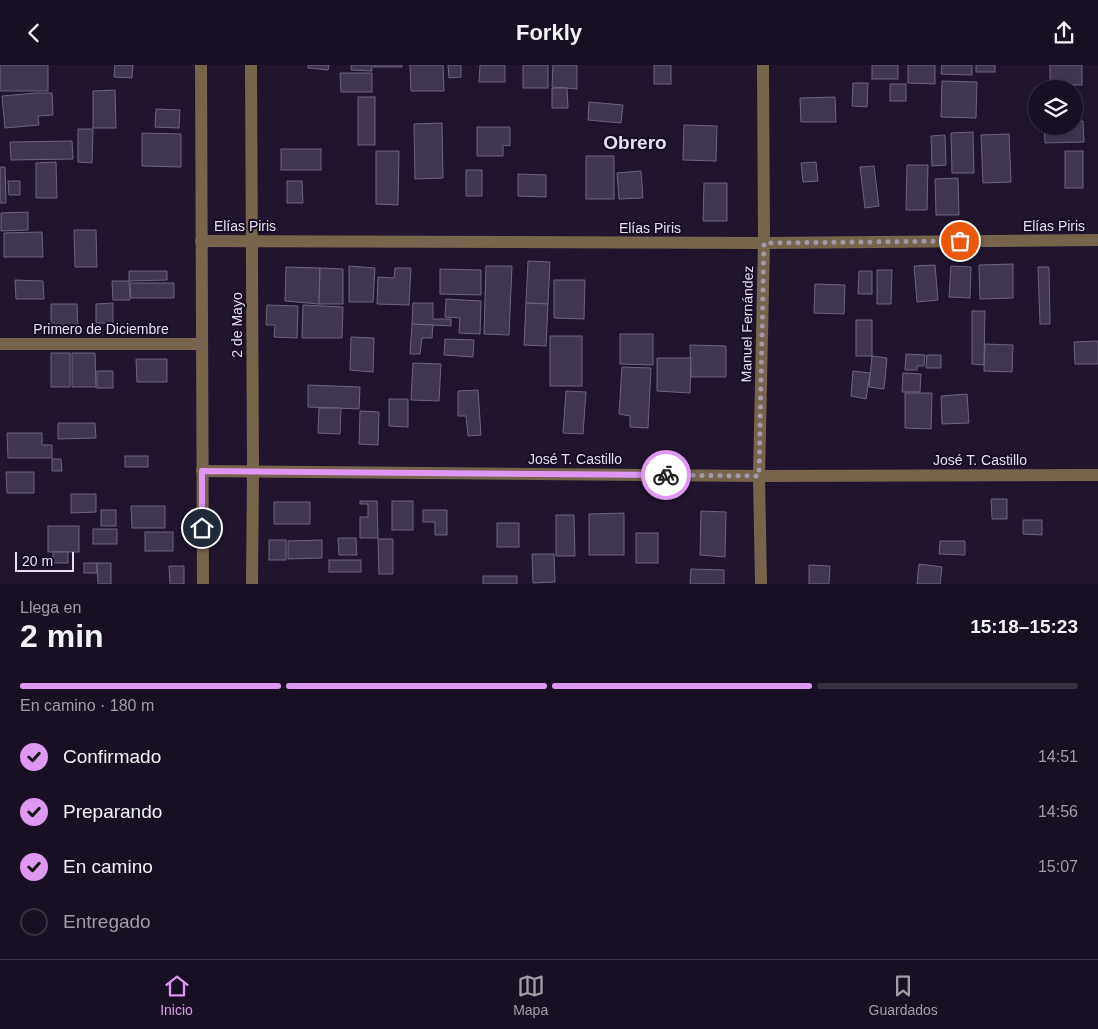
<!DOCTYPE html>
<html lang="es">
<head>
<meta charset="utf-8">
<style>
	:root { --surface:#181022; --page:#251e2f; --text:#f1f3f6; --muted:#9f9da5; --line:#363040; --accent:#de98f2 }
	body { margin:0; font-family:Helvetica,sans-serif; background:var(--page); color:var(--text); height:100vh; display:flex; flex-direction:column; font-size:19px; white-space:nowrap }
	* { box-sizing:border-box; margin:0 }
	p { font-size:16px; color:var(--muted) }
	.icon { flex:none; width:28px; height:28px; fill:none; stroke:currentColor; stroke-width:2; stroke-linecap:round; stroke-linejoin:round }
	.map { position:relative; height:519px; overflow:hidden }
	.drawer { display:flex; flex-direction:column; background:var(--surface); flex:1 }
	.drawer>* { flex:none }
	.tools { position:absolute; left:1028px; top:15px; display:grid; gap:10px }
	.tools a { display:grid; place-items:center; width:55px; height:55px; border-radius:50%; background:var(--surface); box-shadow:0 5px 20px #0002,0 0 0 1px var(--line); font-size:25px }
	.scale { position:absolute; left:15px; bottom:12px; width:59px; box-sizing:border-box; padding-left:5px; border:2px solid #e6e0f0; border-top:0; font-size:14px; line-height:18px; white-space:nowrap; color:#e6e0f0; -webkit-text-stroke:4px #160c23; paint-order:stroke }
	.pin { position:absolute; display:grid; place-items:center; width:42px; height:42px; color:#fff; margin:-21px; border:2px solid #fff; border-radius:50%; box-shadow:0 1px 5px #0007 }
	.courier { position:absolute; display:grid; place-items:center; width:50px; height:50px; margin:-25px; border:4px solid #de98f2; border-radius:50%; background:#fff; color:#222; box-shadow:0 1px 6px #0007 }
	.head em { font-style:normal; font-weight:800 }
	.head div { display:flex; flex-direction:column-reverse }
	.head { display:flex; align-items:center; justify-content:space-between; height:85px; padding:0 20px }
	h1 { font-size:32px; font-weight:800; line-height:38px }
	.bar { display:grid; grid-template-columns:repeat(4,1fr); gap:8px 5px; align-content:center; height:60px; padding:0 20px }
	.bar i { height:6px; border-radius:4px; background:var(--line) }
	.bar .selected { background:var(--accent) }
	.bar p { grid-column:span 4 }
	ol { padding:0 20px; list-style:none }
	li { display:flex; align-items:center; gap:15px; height:55px }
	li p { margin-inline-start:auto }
	li .icon { padding:5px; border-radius:50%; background:var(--accent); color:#111; stroke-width:4 }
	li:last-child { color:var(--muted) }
	li i { width:28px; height:28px; border:2px solid var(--line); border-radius:50% }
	header { display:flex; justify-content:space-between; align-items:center; height:65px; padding:0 20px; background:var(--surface); font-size:22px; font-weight:800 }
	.menu { display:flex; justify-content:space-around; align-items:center; height:70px; border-top:1px solid var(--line); background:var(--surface); font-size:14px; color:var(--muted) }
	.menu a { display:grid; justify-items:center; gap:2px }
	.menu .selected { color:var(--accent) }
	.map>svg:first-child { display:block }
	.building { fill:#403650; stroke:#6f6480 }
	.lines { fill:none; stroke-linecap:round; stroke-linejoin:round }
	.minor { stroke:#77644d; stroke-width:12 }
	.done { stroke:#a199ac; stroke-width:5; stroke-dasharray:0 9 }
	.route { stroke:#de98f2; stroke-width:6 }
	.labels { text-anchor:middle; stroke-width:4; stroke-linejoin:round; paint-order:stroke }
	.street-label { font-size:14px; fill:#e6e0f0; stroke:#160c23 }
	.district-label { font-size:19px; font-weight:bold; fill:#e6e0f0; stroke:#160c23 }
</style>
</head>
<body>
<header><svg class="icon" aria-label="back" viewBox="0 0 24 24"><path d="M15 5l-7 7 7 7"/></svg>Forkly<svg class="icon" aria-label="share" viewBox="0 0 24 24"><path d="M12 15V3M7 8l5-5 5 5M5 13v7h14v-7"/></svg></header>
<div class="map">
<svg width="1098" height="519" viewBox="0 0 1098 519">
	<rect width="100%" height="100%" fill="#20152d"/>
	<g class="building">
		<rect x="0" y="0" width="48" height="26"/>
		<polygon points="115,0 133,0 132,13 114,12"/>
		<polygon points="308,0 329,0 328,5 308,3"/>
		<polygon points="351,0 372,0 372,6 351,5"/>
		<rect x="374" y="0" width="28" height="2"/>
		<polygon points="410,0 443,0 444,26 411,26"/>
		<polygon points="448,0 461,0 461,12 449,13"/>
		<polygon points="480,0 505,0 505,17 479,17"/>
		<rect x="523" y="0" width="25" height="23"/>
		<polygon points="553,0 577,0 577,24 552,22"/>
		<rect x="654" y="0" width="17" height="19"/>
		<rect x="872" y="0" width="26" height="14"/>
		<polygon points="908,0 935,0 935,19 908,18"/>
		<polygon points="942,0 972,0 972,10 941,9"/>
		<rect x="976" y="0" width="19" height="7"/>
		<rect x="1050" y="0" width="32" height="20"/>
		<polygon points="340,8 372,8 372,27 341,27"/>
		<polygon points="942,16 977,17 976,53 941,52"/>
		<polygon points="853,18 868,18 867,42 852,41"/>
		<rect x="890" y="19" width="16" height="17"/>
		<polygon points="552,23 567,23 568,43 552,43"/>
		<polygon points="115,25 116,63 93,63 93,26"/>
		<polygon points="36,28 52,28 53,50 38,51 39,60 5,63 2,31"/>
		<rect x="358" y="32" width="17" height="48"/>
		<polygon points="835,32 836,57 801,57 800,33"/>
		<polygon points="589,37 623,40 621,58 588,55"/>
		<polygon points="156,44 180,45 179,63 155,62"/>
		<polygon points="1074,56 1083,56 1084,77 1045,78 1044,61 1074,61"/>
		<polygon points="442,58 443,113 415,114 414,59"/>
		<polygon points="684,60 717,61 716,96 683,95"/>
		<polygon points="477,62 510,62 510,81 503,80 503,91 477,91"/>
		<polygon points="78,64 93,64 92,98 78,97"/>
		<polygon points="973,67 974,108 952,108 951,68"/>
		<polygon points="142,68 181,69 181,102 142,101"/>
		<polygon points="1009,69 1011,117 983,118 981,70"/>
		<polygon points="945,70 946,100 932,101 931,71"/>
		<polygon points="72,76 73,94 11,95 10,77"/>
		<rect x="281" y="84" width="40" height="21"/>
		<polygon points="376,86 399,86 398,140 376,139"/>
		<rect x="1065" y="86" width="18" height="37"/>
		<rect x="586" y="91" width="28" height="43"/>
		<polygon points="56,97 57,133 36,133 36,98"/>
		<polygon points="816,97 818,116 803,117 801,98"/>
		<polygon points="907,100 928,100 927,145 906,145"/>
		<polygon points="874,101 879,141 865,143 860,102"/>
		<polygon points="0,102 5,102 6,138 0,138"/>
		<rect x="466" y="105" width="16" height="26"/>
		<polygon points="641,106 643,133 619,134 617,108"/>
		<polygon points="518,109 546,110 546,132 518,131"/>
		<polygon points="958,113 959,150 936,150 935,114"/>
		<polygon points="8,116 20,116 20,130 9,130"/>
		<polygon points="287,116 302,116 303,138 287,138"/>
		<polygon points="704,118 727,118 727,156 703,156"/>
		<polygon points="28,147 28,165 1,166 1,148"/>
		<polygon points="74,165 96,165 97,202 75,202"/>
		<polygon points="42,167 43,192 4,192 4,168"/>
		<polygon points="528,196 550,197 548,239 526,238"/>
		<polygon points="1013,199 1013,233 980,234 979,200"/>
		<polygon points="935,200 938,235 917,237 914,201"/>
		<polygon points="349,201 375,203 373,237 349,237"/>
		<polygon points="486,201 512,201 509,270 484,269"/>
		<polygon points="951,201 971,202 970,233 949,232"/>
		<polygon points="286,202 320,203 319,239 285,236"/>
		<polygon points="1038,202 1049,202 1050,259 1040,259"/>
		<polygon points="320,203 343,204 343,239 319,239"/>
		<polygon points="395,203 411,203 409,240 377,239 378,212 394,213"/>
		<polygon points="440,204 481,205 481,230 440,229"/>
		<polygon points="877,205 892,205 891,239 877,239"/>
		<polygon points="129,206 167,206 167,215 129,216"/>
		<polygon points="859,206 872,206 872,229 858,229"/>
		<polygon points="15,215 43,216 44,234 16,234"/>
		<polygon points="554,215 585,215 584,254 554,253"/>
		<polygon points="112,216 129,216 130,235 113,235"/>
		<polygon points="130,218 174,218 174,233 131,233"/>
		<polygon points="815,219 845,220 844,249 814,248"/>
		<polygon points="446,234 481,236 480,269 459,268 460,253 445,252"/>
		<polygon points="113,238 113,258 96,258 96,239"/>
		<polygon points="413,238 433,238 433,254 451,254 451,261 412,259"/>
		<polygon points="526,238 548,239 546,281 524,280"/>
		<polygon points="51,239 77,239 78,268 51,268"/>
		<polygon points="267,240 298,241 297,273 274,272 275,260 266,260"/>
		<polygon points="303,240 343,242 342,273 302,273"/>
		<polygon points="972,246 985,246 984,300 972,299"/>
		<rect x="856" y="255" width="16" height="36"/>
		<polygon points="412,259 433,260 432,273 422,273 420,289 410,289"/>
		<polygon points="620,269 653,269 653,300 620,299"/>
		<rect x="550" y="271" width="32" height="50"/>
		<polygon points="351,272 374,273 373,307 350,305"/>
		<polygon points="445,274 474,275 473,292 444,290"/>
		<polygon points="1098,276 1098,299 1075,299 1074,277"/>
		<polygon points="985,279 1013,280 1012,307 984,306"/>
		<polygon points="690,280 726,281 726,312 691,312"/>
		<rect x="51" y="288" width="19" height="34"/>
		<polygon points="72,288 95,288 96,322 72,322"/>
		<polygon points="906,289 925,290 924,301 917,301 917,305 905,305"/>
		<polygon points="927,290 941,290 941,303 926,303"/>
		<polygon points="872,291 887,293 884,324 869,322"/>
		<polygon points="657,293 691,293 690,328 657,326"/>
		<polygon points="136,294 167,294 167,317 137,317"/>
		<polygon points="413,298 441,299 439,336 411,335"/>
		<polygon points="622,302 651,303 648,363 630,362 630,351 619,349"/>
		<rect x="97" y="306" width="16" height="17"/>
		<polygon points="853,306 870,308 866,334 851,331"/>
		<polygon points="903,308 921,309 920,327 902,327"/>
		<polygon points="308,320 360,322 359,344 308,342"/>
		<polygon points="478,325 481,370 468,371 466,351 458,351 458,326"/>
		<polygon points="566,326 586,327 583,369 563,368"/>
		<polygon points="905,328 932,328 931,364 905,363"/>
		<polygon points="967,329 969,358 942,359 941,331"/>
		<polygon points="389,334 408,334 408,362 389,361"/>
		<polygon points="319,343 341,343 340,369 318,368"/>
		<polygon points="360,346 379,347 378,380 359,379"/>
		<polygon points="58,358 95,358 96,373 58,374"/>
		<polygon points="7,368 42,368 42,380 52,380 52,393 8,393"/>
		<rect x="125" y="391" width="23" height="11"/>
		<polygon points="52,394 61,394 62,406 52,406"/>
		<polygon points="6,407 34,407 34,428 7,428"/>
		<polygon points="71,429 96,429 96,447 71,448"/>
		<polygon points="991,434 1007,434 1007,454 992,454"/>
		<polygon points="360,436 377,436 378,473 360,473 360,452 368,452 368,439 360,439"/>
		<rect x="392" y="436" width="21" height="29"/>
		<rect x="274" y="437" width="36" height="22"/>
		<polygon points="131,441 165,441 165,463 132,463"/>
		<rect x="101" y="445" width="15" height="16"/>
		<polygon points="423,445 447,445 447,470 435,470 435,457 423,457"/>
		<polygon points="701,446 726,447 725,492 700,490"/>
		<polygon points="624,448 624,490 589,490 589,449"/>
		<polygon points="556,450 574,450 575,491 556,491"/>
		<polygon points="1023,455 1042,455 1042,470 1023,469"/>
		<rect x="497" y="458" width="22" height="24"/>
		<rect x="48" y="461" width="31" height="26"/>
		<rect x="93" y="464" width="24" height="15"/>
		<rect x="145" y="467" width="28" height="19"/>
		<rect x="636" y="468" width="22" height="30"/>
		<polygon points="338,473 356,473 357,490 339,490"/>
		<polygon points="378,474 393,474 393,509 379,509"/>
		<rect x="269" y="475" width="17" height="20"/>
		<polygon points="322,475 322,493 288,494 288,476"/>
		<polygon points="940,476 965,476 965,490 939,489"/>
		<rect x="53" y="487" width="15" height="11"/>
		<polygon points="532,489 554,489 555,517 533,518"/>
		<rect x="329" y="495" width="32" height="12"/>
		<rect x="84" y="498" width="13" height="10"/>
		<polygon points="97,498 111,498 111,519 98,519"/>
		<polygon points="919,499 942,502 940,519 917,519"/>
		<polygon points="809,500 830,501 829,519 809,519"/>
		<polygon points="169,501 184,501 184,519 170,519"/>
		<polygon points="691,504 724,505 724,519 690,519"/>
		<rect x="483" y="511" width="34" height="8"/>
	</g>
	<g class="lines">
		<g class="minor">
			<polyline points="201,0 203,519"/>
			<polyline points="251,0 253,406 252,519"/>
			<polyline points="201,176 764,178 1098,175"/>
			<polyline points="0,279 202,279"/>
			<polyline points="202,406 759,411 1098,410"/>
			<polyline points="761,519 759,411 764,178 763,0"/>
		</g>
	</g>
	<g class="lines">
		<polyline class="done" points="666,410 759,411 764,178 960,176"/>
		<polyline class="route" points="202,463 202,406 666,410"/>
	</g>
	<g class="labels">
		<g class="street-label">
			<text x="245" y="166">Elías Piris</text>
			<text x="1054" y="166">Elías Piris</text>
			<text x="650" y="168">Elías Piris</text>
			<text transform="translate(747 259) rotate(-89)" y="5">Manuel Fernández</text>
			<text transform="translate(237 260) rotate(-90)" y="5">2 de Mayo</text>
			<text x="101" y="269">Primero de Diciembre</text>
			<text x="575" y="399">José T. Castillo</text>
			<text x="980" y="400">José T. Castillo</text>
		</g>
		<g class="district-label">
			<text x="635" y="84">Obrero</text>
		</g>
	</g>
</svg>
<div class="tools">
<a><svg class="icon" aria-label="layers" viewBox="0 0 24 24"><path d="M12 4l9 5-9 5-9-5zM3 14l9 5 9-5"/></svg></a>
</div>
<div class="scale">20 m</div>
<div class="pin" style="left:960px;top:176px;background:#ea580c"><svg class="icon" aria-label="bag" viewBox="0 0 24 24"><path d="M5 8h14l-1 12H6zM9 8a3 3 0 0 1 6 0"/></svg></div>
<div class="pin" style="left:202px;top:463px;background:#1f2937"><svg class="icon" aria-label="home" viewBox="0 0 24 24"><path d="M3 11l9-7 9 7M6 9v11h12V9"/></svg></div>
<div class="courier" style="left:666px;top:410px"><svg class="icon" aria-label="bike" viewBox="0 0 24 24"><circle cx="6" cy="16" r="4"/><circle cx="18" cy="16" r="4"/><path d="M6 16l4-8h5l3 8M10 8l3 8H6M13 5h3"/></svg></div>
</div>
<section class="drawer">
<div class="head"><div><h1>2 min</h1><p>Llega en</p></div><em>15:18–15:23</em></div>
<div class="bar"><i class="selected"></i><i class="selected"></i><i class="selected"></i><i></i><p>En camino · 180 m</p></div>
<ol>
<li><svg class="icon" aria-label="check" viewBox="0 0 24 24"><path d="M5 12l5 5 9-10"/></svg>Confirmado<p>14:51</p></li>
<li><svg class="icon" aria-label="check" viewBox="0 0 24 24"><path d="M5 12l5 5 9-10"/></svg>Preparando<p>14:56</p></li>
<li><svg class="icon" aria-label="check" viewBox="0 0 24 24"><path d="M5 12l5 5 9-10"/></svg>En camino<p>15:07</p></li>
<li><i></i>Entregado</li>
</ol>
</section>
<nav class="menu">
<a class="selected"><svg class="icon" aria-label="home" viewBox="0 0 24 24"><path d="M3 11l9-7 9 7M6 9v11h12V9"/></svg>Inicio</a>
<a><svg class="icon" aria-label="map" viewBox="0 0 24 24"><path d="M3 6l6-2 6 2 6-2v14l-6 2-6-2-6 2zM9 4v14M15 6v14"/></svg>Mapa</a>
<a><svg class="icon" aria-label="saved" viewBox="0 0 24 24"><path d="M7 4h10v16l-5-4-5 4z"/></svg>Guardados</a>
</nav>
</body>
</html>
